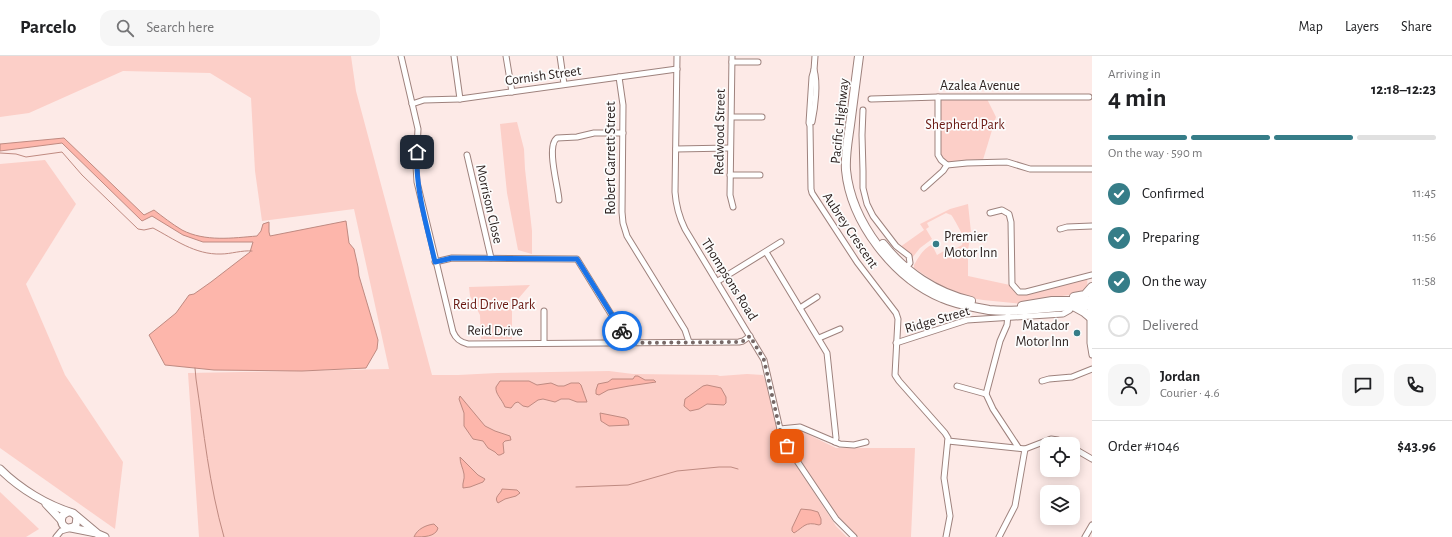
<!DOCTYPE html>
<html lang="en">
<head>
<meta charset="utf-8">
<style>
	:root { --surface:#fff; --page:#f6f6f6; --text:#202124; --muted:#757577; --line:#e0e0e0; --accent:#367d88 }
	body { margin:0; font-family:"Alegreya Sans",sans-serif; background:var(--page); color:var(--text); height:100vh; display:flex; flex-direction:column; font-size:15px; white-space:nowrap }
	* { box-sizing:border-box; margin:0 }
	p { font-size:13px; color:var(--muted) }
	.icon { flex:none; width:22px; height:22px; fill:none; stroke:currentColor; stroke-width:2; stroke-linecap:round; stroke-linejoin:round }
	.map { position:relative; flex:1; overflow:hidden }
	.details { display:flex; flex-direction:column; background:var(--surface); width:360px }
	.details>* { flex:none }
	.fabs { position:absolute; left:1040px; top:381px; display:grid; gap:8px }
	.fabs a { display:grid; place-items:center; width:40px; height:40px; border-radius:8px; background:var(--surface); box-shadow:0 2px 10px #0003; font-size:20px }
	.pin { position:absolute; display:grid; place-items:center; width:34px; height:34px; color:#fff; margin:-17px; border-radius:8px; box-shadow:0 2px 6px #0006 }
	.courier { position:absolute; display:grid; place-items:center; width:40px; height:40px; margin:-20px; border:3px solid #1a73e8; border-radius:50%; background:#fff; color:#222; box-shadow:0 1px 5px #0007 }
	.headline em { font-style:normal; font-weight:600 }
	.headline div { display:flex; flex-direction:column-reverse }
	.headline { display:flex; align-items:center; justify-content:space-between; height:68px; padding:0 16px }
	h1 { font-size:26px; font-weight:600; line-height:30px }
	.bar { display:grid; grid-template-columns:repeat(4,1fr); gap:6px 4px; align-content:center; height:48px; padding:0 16px }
	.bar i { height:5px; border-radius:3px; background:var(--line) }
	.bar .on { background:var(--accent) }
	.bar p { grid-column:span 4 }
	.line { display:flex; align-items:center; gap:10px; padding:0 16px; border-top:1px solid var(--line) }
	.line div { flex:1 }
	.round { display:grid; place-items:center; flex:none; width:42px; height:42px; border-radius:12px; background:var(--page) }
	ol { padding:0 16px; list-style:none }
	li { display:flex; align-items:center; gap:12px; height:44px }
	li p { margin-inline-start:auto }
	li .icon { padding:4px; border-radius:50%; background:var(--accent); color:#fff; stroke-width:4 }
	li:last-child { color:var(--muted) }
	li i { width:22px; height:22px; border:2px solid var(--line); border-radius:50% }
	header { display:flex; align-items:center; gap:24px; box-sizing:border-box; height:56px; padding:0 20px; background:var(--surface); border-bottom:1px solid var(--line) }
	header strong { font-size:19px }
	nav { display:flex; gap:22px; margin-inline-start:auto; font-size:14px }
	.search { width:280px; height:36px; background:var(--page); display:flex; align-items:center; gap:10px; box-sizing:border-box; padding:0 14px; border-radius:12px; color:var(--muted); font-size:15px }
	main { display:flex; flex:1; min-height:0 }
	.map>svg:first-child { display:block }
	.green { fill:#fccfc8 }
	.water { fill:#fdb6ab; stroke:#bf8a81 }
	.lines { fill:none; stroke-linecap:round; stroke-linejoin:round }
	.stream { stroke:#bf8a81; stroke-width:1 }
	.minor-casing { stroke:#9e827d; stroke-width:7 }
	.major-casing { stroke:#9e827d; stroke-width:9 }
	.highway-casing { stroke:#9e827d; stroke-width:10 }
	.minor { stroke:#fff; stroke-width:5 }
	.major { stroke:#fff; stroke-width:7 }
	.highway { stroke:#fff; stroke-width:8 }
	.done { stroke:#766866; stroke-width:4; stroke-dasharray:0 7.2 }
	.route { stroke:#1a73e8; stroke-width:5 }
	.poi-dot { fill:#367d88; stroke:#fcfcfc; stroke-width:1.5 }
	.labels { text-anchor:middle; stroke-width:3.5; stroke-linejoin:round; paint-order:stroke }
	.street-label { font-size:14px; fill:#2d2220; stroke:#fcfcfc }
	.park-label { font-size:14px; fill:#6a1a13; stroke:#fcfcfc }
	.poi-label { font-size:14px; fill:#2d2220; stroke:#fcfcfc; text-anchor:start }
</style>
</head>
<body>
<header>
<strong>Parcelo</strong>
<div class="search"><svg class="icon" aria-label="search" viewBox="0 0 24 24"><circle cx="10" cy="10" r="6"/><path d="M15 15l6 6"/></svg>Search here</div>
<nav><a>Map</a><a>Layers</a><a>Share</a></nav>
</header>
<main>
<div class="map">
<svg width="1092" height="481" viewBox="0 0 1092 481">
	<rect width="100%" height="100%" fill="#fdeae7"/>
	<g class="green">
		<polygon points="0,0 351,0 356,35 432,319 458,319 497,317 609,315 633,318 717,319 720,320 747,318 763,319 766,326 781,386 836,470 847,481 199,481 188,317 389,313 354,153 262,165 255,115 251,42 210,17 123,15 29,57 0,61"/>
		<polygon points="938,41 986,41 996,61 982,107 947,109 941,104"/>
		<polygon points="517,66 524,93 525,113 532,175 532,198 518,194 507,137 500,68"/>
		<polygon points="45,104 76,148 26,228 65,319 123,406 115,473 0,392 0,108"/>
		<path d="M968 148 971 176 968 194V220L1010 229C1015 239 1023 238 1033 237L1087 222C1088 229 1087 232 1083 237L1055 241 1023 248 983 244 959 240 941 230 914 212V209C919 200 924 192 933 188L934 190 933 191 937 199 944 195 946 198 962 189 964 182C963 179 953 161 952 160 951 158 947 158 946 157L927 167 929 171 926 173 932 183 920 192 912 202 900 191 924 174 920 168 950 153Z"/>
		<polygon points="530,229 512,250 512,283 481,283 480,259 470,240 469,231"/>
		<path d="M795 374 801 375 836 392H915L911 481C902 481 864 481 859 481 839 472 801 407 788 387L784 377Z"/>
		<polygon points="0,436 39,473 26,481 0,481"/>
	</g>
	<g class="water">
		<path d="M64 82 144 159 154 154C163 161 172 168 182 174 205 186 233 182 257 180L261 175 263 168 269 166V176L270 180 346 165 349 187 354 193 358 211 359 220 378 284 377 293 366 312 302 315 214 314 165 309 149 279 176 257 189 239 194 238 211 226 250 196 253 186H203L183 179 152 160 142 165 62 87 0 95V88Z"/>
		<polygon points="635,320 638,320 645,324 654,324 656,326 629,330 608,334 599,339 596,338 596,334 598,328 608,326 612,323 633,323"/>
		<path d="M500 325H529L537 329 551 327 558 330H564L571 327H579L581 329 587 346H577L569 343H561L555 346 543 343 538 344 528 351 523 350 518 346 515 347 511 352 505 351C502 343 495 338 496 331Z"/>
		<polygon points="707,329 721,332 726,341 726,347 724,349 707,348 699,353 690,355 684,350 685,343 703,330"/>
		<polygon points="460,340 485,370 495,375 510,380 511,384 505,385 503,387 504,397 500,399 498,399 495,396 488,392 483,385 473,383 464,370 464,357 459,343"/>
		<polygon points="600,357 625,362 628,364 629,369 609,370 601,365"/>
		<path d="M460 401 478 419 485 423 483 426 470 431 463 432C462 426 465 424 464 418 463 412 460 408 460 401Z"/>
		<path d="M502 433 517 434 520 437 516 440 505 443 498 447C493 441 501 438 502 433Z"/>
		<path d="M801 453 811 454 818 456 821 463V468L819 469C805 465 804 471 794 477L792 475V472Z"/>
		<path d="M434 468 438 472C436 481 423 481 414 481 417 473 426 469 434 468Z"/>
	</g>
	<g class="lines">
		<g class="stream">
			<path d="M0 97 16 98 26 101 62 96 82 119 138 173 144 174 153 172C174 183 195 199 221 198 231 198 242 194 252 195"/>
			<path d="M195 312 196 323C204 376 209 429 224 481"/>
			<polyline points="576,431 628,429 677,415 719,411 731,411 738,413"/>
		</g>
		<defs>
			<g id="minor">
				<path d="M401 0 418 73 416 110 417 126 453 276C456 283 460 286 468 288L739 286 743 285 750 280"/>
				<polyline points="454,0 460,43"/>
				<polyline points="506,0 512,36"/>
				<polyline points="560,0 564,28"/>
				<path d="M677 0 675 136C676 150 679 161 685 173L764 304 780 373 787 390 836 463 854 481"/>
				<polyline points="732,0 730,139 733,151"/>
				<polyline points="815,0 814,14 812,21 809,67 810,70 811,133 812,137 857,206 896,257 898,263 895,319 899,325 945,377 948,382 944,422 950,460 946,481"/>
				<polyline points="732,6 758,6"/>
				<polyline points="619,21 623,49 622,156 623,167 627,180 685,274 689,286"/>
				<polyline points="938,41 938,99 941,104 947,109 967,107 1007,106 1030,113 1092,113"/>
				<polyline points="871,43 938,41 1089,41"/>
				<polyline points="412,48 424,44 460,43 677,13"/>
				<polyline points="863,54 862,79 863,115 863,132 867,148 873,160 896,190 909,200 910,207 905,213"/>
				<polyline points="732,61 762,61"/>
				<path d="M812 66C815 52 818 27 814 14"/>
				<polyline points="676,93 730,92"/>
				<polyline points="467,99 491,202"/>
				<polyline points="730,119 760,119"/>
				<polyline points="924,132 943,115 947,109"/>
				<path d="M559 144C558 130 546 90 557 82L577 81 594 77H623"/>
				<polyline points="990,157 1002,154 1009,158 1011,166 1012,228 1019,236 1026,236 1092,219"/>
				<polyline points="1060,173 1067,171 1092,170"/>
				<polyline points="766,196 827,297 836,382 835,386"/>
				<polyline points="435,206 452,202 577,203 627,284 627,287"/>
				<polyline points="718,225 781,186"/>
				<polyline points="1092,231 1090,261 1090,287 1092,299"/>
				<polyline points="800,252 817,241"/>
				<polyline points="544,255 544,287"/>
				<polyline points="1008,259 1007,269 1000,285 986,338 993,353 1018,391"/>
				<polyline points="819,282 840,273"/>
				<polyline points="896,287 967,264 1063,258 1070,254 1072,250"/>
				<polyline points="1042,325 1049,323 1072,321 1092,313"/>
				<polyline points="957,330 986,338"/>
				<polyline points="780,373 800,371 840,388 854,389 866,386"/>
				<polyline points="948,385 1025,393 1051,383 1058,384 1065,388"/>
				<polyline points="1073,392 1092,403"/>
				<polyline points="56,481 61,475 68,473"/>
				<polyline points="999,481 1015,450 1025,393"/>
				<polyline points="1085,481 1092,469"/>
			</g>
			<g id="major">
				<path d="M0 413C20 433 47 449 73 457L98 478 105 481"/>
				<polyline points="46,448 61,464"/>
				<path d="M68 456 63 459C58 469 67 476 76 469L77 461"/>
				<polyline points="71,472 96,477"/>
			</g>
			<g id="highway">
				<path d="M859 0C856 23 853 46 850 69 848 84 845 99 846 114 851 166 894 222 942 242 957 249 974 251 989 254 1024 258 1058 248 1092 250"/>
				<path d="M883 188C905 216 936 237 971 245"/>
				<polyline points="1074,241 1085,239 1092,231"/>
				<polyline points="1022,250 1052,245 1092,245"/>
				<polyline points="1075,251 1084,256 1090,261"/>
			</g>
		</defs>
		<use href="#minor" class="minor-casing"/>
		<use href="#major" class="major-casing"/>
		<use href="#highway" class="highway-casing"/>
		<use href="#minor" class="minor"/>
		<use href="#major" class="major"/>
		<use href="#highway" class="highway"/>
	</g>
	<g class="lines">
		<polyline class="done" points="622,275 627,284 627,287 739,286 743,285 750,280 764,304 780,374 787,390"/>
		<path class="route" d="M417 96C415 133 427 170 435 206L452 202 577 203 622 275"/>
	</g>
	<g class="poi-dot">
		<circle cx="936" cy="188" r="4"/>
		<circle cx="1077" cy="277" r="4"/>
	</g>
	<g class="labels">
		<g class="street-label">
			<text transform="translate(543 19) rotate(-8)" y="5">Cornish Street</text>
			<text x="980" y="34">Azalea Avenue</text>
			<text transform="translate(839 65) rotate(-84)" y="5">Pacific Highway</text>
			<text transform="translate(719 76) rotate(-89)" y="5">Redwood Street</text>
			<text transform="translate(610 102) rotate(-90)" y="5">Robert Garrett Street</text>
			<text transform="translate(490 148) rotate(77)" y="5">Morrison Close</text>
			<text transform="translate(851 174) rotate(56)" y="5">Aubrey Crescent</text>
			<text transform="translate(730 223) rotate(58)" y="5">Thompsons Road</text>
			<text transform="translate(937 263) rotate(-16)" y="5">Ridge Street</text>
			<text transform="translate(495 274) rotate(1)" y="5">Reid Drive</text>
		</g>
		<g class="park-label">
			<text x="965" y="73">Shepherd Park</text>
			<text x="494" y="253">Reid Drive Park</text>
		</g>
		<g class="poi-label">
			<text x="944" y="185">Premier<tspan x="944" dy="16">Motor Inn</tspan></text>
			<text x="1069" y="274" text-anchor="end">Matador<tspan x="1069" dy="16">Motor Inn</tspan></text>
		</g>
	</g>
</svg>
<div class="fabs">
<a><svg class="icon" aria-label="locate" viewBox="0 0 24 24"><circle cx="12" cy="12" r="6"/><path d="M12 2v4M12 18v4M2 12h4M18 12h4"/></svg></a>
<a><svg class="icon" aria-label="layers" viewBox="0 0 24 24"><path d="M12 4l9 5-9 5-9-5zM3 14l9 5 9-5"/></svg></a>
</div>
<div class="pin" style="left:787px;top:390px;background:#ea580c"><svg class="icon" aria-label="bag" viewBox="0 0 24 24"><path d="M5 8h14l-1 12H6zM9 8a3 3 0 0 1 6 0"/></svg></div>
<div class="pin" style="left:417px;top:96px;background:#1f2937"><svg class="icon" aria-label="home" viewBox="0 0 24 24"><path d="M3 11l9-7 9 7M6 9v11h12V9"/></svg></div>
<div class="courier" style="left:622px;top:275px"><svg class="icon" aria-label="bike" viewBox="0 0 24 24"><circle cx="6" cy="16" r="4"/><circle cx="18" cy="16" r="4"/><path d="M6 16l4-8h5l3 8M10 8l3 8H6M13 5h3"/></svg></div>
</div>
<section class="details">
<div class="headline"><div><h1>4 min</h1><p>Arriving in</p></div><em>12:18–12:23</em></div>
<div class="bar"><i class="on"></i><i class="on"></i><i class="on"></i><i></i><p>On the way · 590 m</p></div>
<ol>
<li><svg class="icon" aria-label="check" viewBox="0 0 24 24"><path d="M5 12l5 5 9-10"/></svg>Confirmed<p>11:45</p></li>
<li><svg class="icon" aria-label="check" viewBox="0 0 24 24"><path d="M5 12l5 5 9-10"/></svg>Preparing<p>11:56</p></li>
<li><svg class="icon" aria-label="check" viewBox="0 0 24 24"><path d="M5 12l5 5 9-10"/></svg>On the way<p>11:58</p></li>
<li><i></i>Delivered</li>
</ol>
<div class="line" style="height:72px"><a class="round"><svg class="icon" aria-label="person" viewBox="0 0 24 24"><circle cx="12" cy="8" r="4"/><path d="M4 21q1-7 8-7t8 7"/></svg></a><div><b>Jordan</b><p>Courier · 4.6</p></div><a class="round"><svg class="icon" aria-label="chat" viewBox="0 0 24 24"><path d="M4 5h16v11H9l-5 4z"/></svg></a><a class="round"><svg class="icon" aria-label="phone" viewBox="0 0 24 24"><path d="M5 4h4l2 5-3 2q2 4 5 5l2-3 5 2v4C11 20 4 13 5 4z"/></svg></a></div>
<div class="line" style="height:52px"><div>Order #1046</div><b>$43.96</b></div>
</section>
</main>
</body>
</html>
